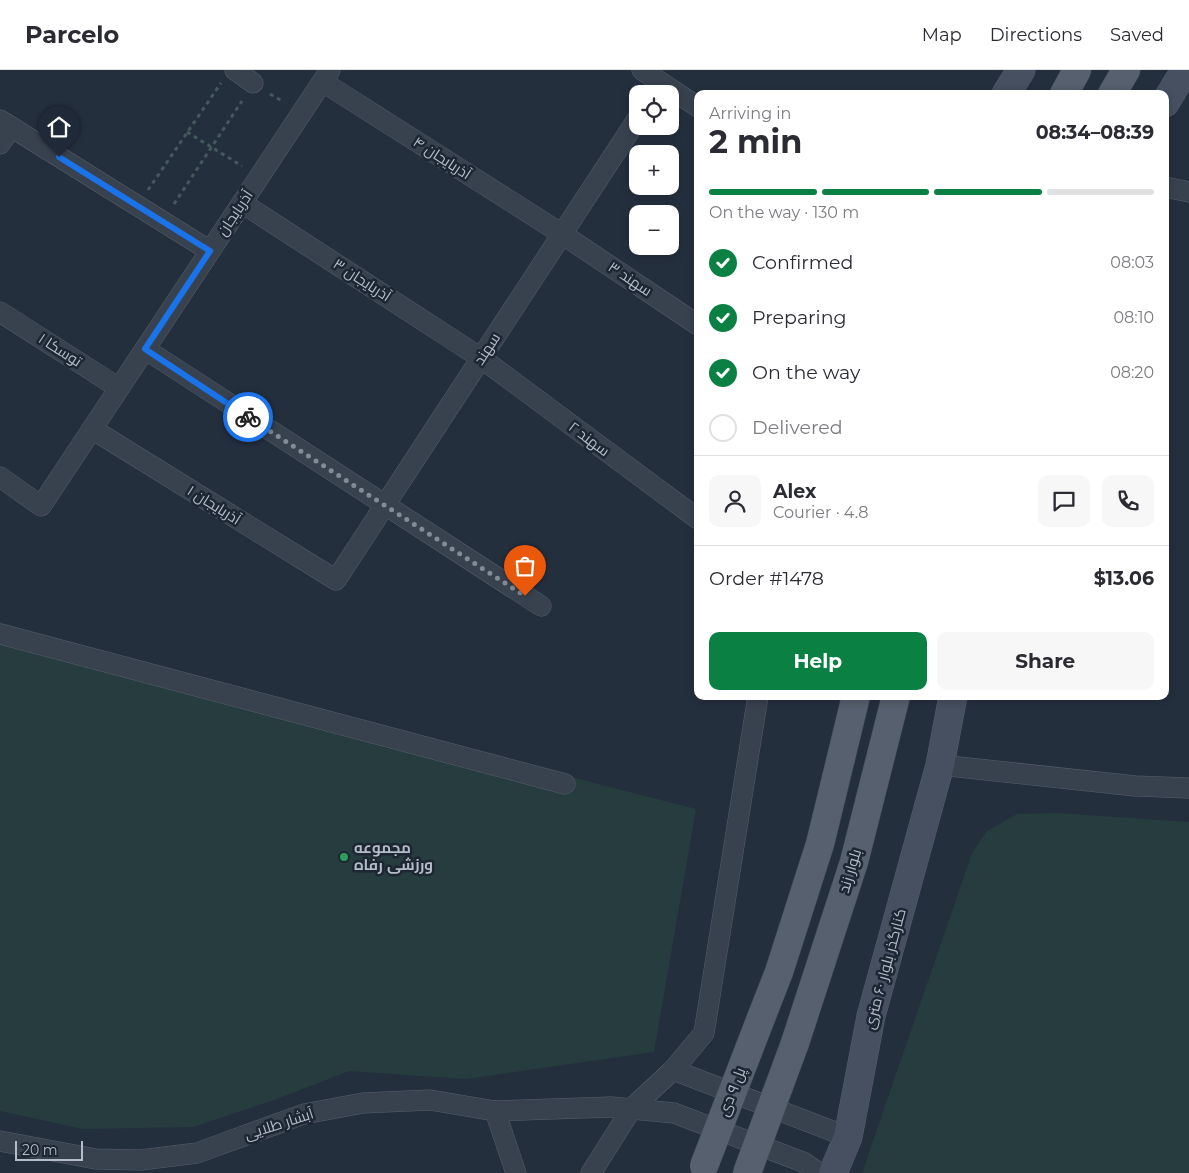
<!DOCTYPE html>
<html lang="en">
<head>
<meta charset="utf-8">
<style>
	:root { --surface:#fff; --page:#f7f7f7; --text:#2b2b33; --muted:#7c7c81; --line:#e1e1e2; --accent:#0b8043 }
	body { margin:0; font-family:Montserrat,Cairo,sans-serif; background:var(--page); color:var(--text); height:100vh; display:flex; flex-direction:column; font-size:19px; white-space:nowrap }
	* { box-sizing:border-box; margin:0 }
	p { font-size:16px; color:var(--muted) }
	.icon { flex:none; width:28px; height:28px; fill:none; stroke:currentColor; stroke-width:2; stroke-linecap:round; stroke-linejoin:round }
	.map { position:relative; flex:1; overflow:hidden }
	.sheet { position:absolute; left:694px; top:20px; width:475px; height:610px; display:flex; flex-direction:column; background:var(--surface); border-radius:10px; box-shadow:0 2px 8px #0003 }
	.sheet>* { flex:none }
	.controls { position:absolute; left:629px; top:15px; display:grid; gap:10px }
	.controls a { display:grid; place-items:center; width:50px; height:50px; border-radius:10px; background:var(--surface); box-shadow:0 2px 8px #0003; font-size:25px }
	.scale { position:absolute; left:15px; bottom:12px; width:68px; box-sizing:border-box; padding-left:5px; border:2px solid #b4bcc9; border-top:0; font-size:14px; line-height:18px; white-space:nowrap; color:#b4bcc9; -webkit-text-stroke:4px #1d2633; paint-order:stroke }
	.pin { position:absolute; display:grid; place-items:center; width:42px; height:42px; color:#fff; margin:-51px -21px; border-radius:50% 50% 50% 0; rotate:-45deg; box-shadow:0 0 5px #0007 }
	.pin .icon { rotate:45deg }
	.courier { position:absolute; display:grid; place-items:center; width:50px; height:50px; margin:-25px; border:4px solid #1a73e8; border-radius:50%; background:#fff; color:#222; box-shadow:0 1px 6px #0007 }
	.summary em { font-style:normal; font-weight:700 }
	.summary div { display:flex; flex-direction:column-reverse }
	.summary { display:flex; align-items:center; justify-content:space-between; height:85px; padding:0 15px }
	h1 { font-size:32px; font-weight:700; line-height:38px }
	.bar { display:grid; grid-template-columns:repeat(4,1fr); gap:8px 5px; align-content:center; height:60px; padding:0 15px }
	.bar i { height:6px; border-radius:4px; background:var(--line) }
	.bar .current { background:var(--accent) }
	.bar p { grid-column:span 4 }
	.line { display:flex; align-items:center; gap:12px; padding:0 15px; border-top:1px solid var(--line) }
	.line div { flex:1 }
	.round { display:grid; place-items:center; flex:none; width:52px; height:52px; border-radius:10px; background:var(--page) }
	ol { padding:0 15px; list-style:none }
	li { display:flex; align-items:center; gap:15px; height:55px }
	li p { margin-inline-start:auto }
	li .icon { padding:5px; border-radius:50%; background:var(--accent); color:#fff; stroke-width:4 }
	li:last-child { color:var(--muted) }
	li i { width:28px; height:28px; border:2px solid var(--line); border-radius:50% }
	.primary-button { display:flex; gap:10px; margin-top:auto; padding:10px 15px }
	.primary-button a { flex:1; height:58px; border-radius:10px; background:var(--accent); color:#fff; font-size:20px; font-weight:700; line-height:58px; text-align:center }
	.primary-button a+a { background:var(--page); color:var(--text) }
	header { display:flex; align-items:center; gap:30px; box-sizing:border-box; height:70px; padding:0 25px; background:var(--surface); border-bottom:1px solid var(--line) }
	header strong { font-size:24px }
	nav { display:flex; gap:28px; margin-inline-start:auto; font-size:18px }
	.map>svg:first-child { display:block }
	.green { fill:#263c3f }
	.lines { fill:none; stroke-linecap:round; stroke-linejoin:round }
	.street-casing { stroke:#565f6c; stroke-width:21 }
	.secondary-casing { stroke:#565f6c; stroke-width:29 }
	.primary-casing { stroke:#414a57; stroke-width:29 }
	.path { stroke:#44595c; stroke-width:3; stroke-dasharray:4 4; stroke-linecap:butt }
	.street { stroke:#38414e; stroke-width:20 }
	.secondary { stroke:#465061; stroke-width:28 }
	.primary { stroke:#56606e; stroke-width:28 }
	.primary-bridge-casing { stroke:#414a57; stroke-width:29; stroke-linecap:butt }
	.primary-bridge { stroke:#56606e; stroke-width:28 }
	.done { stroke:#828b98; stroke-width:5; stroke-dasharray:0 9 }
	.route { stroke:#1a73e8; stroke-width:6 }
	.leisure-dot { fill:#2e9e5b; stroke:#1d2633; stroke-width:2 }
	.labels { text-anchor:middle; stroke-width:5; stroke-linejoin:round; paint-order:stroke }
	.street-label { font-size:15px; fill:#b4bcc9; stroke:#1d2633 }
	.poi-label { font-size:15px; font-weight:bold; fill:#b4bcc9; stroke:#1d2633; text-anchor:start }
</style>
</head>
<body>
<header>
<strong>Parcelo</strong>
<nav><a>Map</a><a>Directions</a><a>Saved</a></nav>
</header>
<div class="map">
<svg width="1189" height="1103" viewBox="0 0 1189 1103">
	<rect width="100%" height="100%" fill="#242f3e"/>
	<g class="green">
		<polygon points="0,552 258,627 696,739 654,982 466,1009 349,1001 277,1029 193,1057 83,1059 0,1041"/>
		<polygon points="1058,743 1189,752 1189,1103 862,1103 972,783 987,761 1017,744"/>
	</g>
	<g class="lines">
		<defs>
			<g id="street">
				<polyline points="235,0 253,13"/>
				<polyline points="642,0 698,37"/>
				<polyline points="323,12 562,164 698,255"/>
				<polyline points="0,50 210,181"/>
				<polyline points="0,74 12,57"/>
				<polyline points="1165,117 1189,122"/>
				<polyline points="242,133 481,288 698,449"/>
				<polyline points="0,242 119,318"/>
				<polyline points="145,279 541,536"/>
				<polyline points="92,359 336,510 638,48"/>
				<polyline points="0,407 41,436 330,0"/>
				<polyline points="0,564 565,714"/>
				<polyline points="940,695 1135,716 1189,718"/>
				<polyline points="673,1000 848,1067"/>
				<polyline points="495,1041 611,1037 674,1043 803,1092 819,1103"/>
				<polyline points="0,1071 96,1089 141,1090 197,1083 304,1044 363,1033 430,1030 495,1041 516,1103"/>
				<polyline points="591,1103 632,1038 673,1000 704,963 758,626"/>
			</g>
			<g id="secondary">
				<polyline points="1006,24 1021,0"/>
				<polyline points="1165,33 1185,0"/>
				<polyline points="833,1103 848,1067 871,946 940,695 953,626"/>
			</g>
			<g id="primary">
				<polyline points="1064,24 1077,0"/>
				<polyline points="1112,24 1126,0"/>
				<polyline points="761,948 779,902 820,774 856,626"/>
				<polyline points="795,973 854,792 896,626"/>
			</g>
		</defs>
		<use href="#street" class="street-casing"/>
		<use href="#secondary" class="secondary-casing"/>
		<use href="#primary" class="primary-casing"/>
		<g class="path">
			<polyline points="270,24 284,32"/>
			<polyline points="187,62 242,96"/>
			<polyline points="148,120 221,13"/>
			<polyline points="174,134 242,31"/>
		</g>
		<use href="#street" class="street"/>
		<use href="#secondary" class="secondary"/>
		<use href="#primary" class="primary"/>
		<defs>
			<g id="primary-bridge">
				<polyline points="704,1096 761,948"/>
				<polyline points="747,1103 795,973"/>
			</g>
		</defs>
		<use href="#primary-bridge" class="primary-bridge-casing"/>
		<use href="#primary-bridge" class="primary-bridge"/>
	</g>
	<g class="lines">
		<polyline class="done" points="248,347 525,526"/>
		<polyline class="route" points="59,87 210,181 145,279 248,347"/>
	</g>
	<circle class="leisure-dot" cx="344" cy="787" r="5"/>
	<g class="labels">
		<g class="street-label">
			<text transform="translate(442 88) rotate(33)" y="5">آذربایجان ۴</text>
			<text transform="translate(235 143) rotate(-56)" y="5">آذربایجان</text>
			<text transform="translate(630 209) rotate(34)" y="5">سهند ۳</text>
			<text transform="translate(362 210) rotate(33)" y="5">آذربایجان ۳</text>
			<text transform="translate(487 279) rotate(-57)" y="5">سهند</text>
			<text transform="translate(60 280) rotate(33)" y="5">توسکا ۱</text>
			<text transform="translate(589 369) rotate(37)" y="5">سهند ۲</text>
			<text transform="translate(214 435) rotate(32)" y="5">آذربایجان ۱</text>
			<text transform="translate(850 801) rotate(-73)" y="5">بلوار زند</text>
			<text transform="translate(885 899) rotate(-75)" y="5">کنارگذر بلوار ۶۰ متری</text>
			<text transform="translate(732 1022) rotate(-69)" y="5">پل ۹ دی</text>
			<text transform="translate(279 1054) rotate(-18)" y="5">آبشار طلایی</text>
		</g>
		<g class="poi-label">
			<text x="354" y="783">مجموعه<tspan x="354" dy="17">ورزشی رفاه</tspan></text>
		</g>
	</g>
</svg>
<div class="controls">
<a><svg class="icon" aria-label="locate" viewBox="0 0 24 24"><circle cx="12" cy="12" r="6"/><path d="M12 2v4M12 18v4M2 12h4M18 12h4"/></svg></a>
<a>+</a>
<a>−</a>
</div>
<div class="scale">20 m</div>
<div class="pin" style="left:525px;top:526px;background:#ea580c"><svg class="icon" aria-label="bag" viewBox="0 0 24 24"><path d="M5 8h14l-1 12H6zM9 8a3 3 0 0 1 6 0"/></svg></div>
<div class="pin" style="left:59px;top:87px;background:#1f2937"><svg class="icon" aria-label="home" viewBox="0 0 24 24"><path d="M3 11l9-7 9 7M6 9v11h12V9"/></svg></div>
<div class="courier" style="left:248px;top:347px"><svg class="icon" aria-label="bike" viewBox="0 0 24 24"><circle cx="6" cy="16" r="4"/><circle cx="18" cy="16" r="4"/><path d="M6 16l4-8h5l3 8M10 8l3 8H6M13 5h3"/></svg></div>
<section class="sheet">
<div class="summary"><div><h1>2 min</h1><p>Arriving in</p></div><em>08:34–08:39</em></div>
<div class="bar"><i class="current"></i><i class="current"></i><i class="current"></i><i></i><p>On the way · 130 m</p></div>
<ol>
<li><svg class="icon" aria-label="check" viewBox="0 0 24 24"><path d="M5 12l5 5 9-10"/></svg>Confirmed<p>08:03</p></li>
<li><svg class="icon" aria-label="check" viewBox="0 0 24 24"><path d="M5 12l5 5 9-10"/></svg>Preparing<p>08:10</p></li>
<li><svg class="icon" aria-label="check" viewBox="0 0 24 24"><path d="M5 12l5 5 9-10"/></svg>On the way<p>08:20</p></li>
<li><i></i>Delivered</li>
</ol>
<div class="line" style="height:90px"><a class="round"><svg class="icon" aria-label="person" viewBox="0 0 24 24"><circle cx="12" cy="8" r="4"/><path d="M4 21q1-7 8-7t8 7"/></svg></a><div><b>Alex</b><p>Courier · 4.8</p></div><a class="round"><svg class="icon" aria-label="chat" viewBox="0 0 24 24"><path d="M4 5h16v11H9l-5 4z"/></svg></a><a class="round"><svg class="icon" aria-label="phone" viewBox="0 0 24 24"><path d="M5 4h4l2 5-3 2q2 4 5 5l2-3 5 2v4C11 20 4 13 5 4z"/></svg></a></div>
<div class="line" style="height:65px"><div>Order #1478</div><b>$13.06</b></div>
<div class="primary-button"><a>Help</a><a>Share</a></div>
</section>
</div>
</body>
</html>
